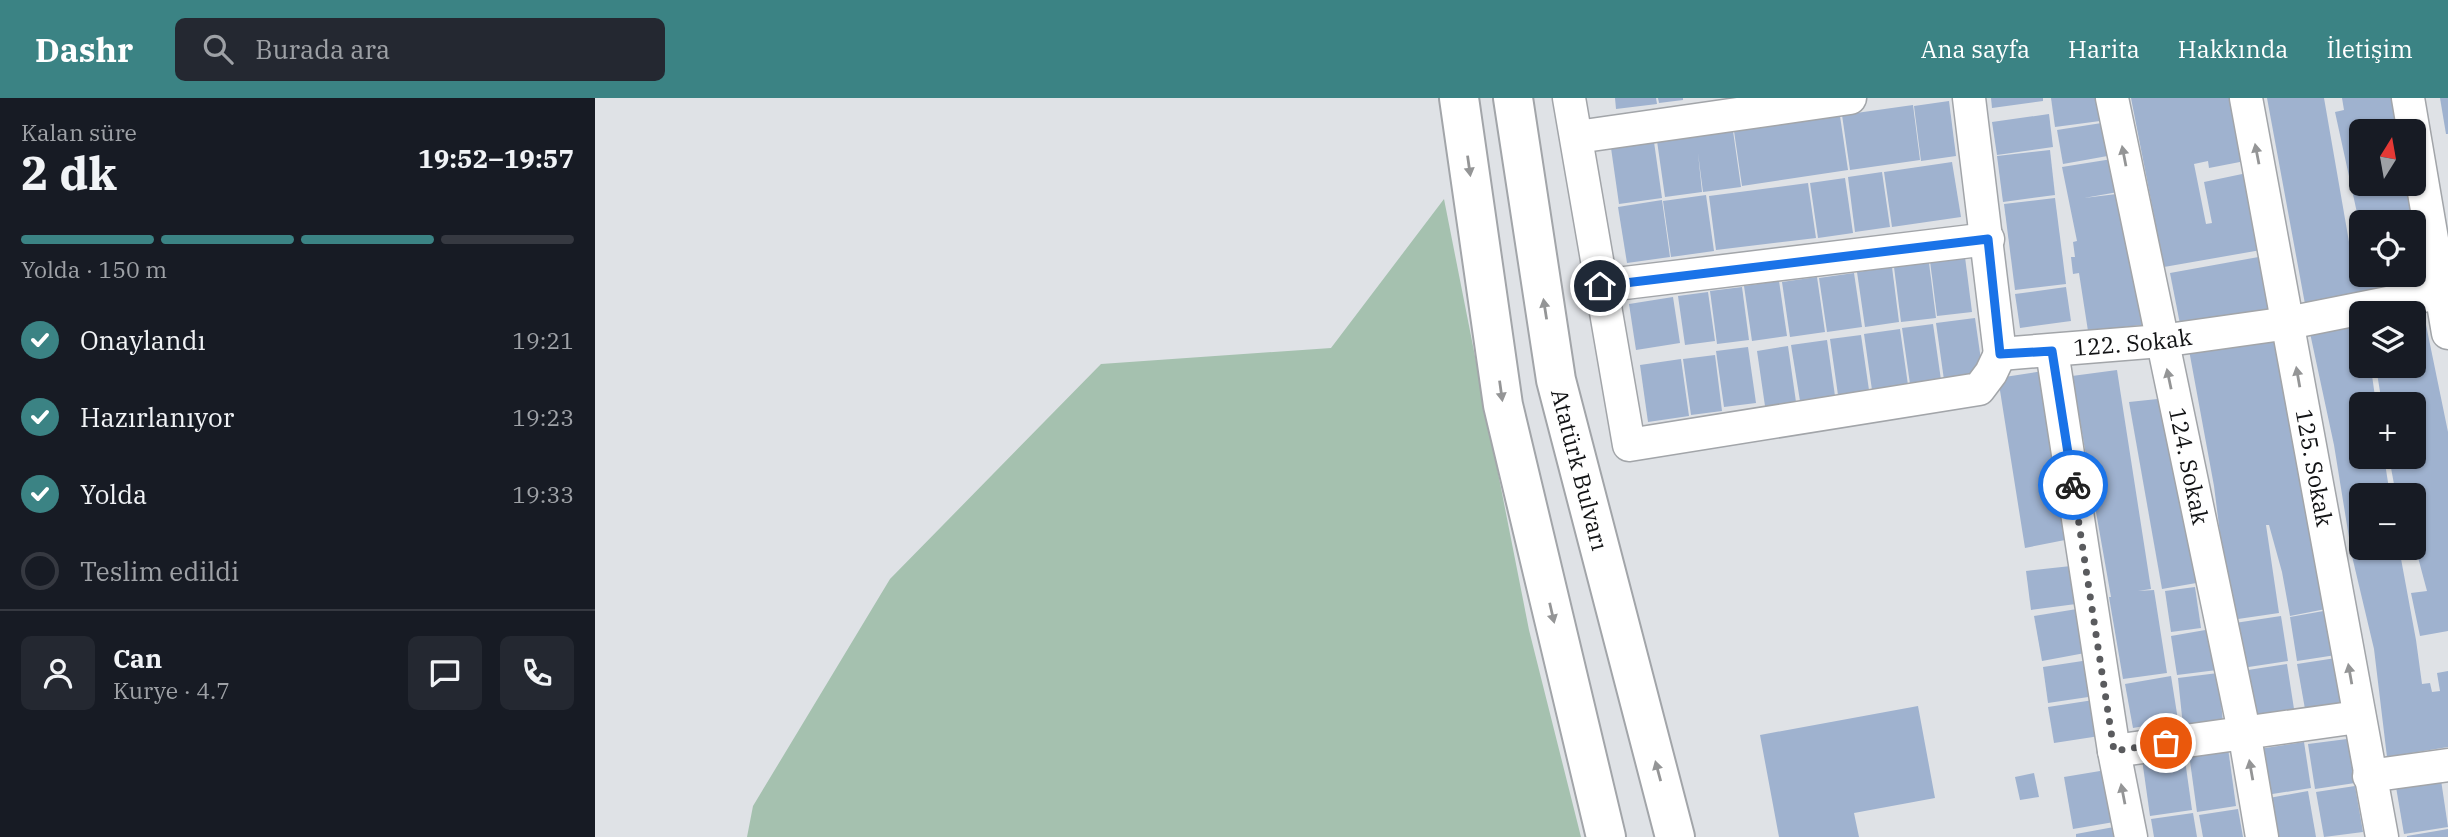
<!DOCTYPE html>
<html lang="tr">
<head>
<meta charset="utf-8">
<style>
	:root { --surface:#171b24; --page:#242831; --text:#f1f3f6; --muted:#9ea1a6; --line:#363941; --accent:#3b8384 }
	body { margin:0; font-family:"IBM Plex Serif",serif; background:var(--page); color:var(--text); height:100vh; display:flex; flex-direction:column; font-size:26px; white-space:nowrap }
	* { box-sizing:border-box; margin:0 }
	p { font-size:23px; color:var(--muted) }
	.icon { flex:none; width:38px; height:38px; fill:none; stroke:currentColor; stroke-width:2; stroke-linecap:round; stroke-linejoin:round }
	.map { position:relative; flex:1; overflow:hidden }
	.drawer { display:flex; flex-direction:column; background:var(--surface); width:595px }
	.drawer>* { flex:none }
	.needle { width:46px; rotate:11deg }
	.controls { position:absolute; left:1754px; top:21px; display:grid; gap:14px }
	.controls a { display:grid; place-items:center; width:77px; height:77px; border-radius:10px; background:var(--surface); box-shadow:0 2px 5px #0004; font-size:35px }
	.pin { position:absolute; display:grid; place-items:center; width:60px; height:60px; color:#fff; margin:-30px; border:4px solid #fff; border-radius:50%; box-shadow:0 2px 7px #0007 }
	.courier { position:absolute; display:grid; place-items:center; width:70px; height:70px; margin:-35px; border:5px solid #1a73e8; border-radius:50%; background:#fff; color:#222; box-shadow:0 2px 9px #0007 }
	.summary em { font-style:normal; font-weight:700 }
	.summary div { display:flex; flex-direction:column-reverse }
	.summary { display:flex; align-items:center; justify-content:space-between; height:119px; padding:0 21px }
	h1 { font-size:46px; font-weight:700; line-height:52px }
	.bar { display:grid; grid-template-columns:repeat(4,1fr); gap:10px 7px; align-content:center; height:84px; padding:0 21px }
	.bar i { height:9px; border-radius:5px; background:var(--line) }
	.bar .on { background:var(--accent) }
	.bar p { grid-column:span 4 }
	.line { display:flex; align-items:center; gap:18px; padding:0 21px; border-top:2px solid var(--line) }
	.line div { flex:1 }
	.round { display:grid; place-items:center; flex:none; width:74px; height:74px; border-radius:10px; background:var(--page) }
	ol { padding:0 21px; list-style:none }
	li { display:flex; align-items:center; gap:21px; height:77px }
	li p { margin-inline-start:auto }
	li .icon { padding:7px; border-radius:50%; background:var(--accent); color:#fff; stroke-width:4 }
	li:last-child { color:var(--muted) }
	li i { width:38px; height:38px; border:4px solid var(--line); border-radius:50% }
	header { display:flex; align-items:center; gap:42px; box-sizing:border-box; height:98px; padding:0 35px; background:var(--accent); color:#fff }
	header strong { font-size:33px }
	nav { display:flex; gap:38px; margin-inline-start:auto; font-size:24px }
	.search { width:490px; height:63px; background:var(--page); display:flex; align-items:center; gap:18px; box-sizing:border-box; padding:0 24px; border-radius:10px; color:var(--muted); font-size:26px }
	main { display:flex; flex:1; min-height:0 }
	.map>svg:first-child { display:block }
	.green { fill:#a5c1af }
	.building { fill:#9fb2cf }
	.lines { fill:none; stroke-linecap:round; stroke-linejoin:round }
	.street-casing { stroke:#a2a5a9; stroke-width:35 }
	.highway-casing { stroke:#a2a5a9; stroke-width:42 }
	.street { stroke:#fff; stroke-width:32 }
	.highway { stroke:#fff; stroke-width:38 }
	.oneway { fill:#949596 }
	.done { stroke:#5a5b5e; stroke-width:7; stroke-dasharray:0 12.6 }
	.route { stroke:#1a73e8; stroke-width:9 }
	.labels { text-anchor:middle; stroke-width:7; stroke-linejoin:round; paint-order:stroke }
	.street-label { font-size:23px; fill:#121315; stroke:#fff }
</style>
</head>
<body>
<header>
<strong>Dashr</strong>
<div class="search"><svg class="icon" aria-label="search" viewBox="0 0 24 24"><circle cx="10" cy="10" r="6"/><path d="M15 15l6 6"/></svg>Burada ara</div>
<nav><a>Ana sayfa</a><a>Harita</a><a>Hakkında</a><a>İletişim</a></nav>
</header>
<main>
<section class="drawer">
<div class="summary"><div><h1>2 dk</h1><p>Kalan süre</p></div><em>19:52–19:57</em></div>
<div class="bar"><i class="on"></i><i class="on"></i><i class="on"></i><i></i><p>Yolda · 150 m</p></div>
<ol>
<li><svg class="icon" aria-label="check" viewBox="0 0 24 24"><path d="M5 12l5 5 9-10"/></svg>Onaylandı<p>19:21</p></li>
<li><svg class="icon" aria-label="check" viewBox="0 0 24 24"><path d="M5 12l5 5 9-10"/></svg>Hazırlanıyor<p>19:23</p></li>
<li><svg class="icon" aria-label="check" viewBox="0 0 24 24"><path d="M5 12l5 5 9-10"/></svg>Yolda<p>19:33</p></li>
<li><i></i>Teslim edildi</li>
</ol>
<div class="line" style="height:126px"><a class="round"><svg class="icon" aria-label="person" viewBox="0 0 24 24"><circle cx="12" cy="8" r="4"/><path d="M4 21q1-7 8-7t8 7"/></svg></a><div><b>Can</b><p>Kurye · 4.7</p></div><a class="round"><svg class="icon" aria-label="chat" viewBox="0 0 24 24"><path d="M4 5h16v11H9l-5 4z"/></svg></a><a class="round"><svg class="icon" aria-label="phone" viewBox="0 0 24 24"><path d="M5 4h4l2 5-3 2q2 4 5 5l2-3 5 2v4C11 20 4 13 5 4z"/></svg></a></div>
</section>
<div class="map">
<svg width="1853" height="739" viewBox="0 0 1853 739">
	<rect width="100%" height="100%" fill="#dfe2e6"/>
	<polygon class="green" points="849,101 934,532 986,739 152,739 158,708 295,481 506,266 736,250"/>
	<g class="building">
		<polygon points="1020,0 1061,0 1062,6 1021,11"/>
		<polygon points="1063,0 1088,0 1088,2 1064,5"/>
		<polygon points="1396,0 1448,0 1448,3 1397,10"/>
		<polygon points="1456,0 1502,0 1505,23 1460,29"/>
		<polygon points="1536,0 1638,0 1650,63 1614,70 1613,63 1599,66 1611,126 1617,125 1609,84 1652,75 1666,152 1569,169"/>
		<polygon points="1672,0 1729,0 1757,161 1766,159 1766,177 1818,177 1819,133 1829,180 1778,194 1710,206"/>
		<polygon points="1747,0 1805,0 1806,33 1766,33 1766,86 1812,86 1818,124 1764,124 1740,14 1749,12"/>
		<polygon points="1845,0 1853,0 1853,36 1851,36"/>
		<polygon points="1354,3 1361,58 1326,63 1319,8"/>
		<polygon points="1318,7 1325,62 1255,72 1247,17"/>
		<polygon points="1454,16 1458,49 1402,57 1397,24"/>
		<polygon points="1245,18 1253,72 1147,88 1139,33"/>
		<polygon points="1513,24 1518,57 1468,66 1462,32"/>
		<polygon points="1138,33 1146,89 1108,94 1103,55 1107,94 1070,99 1062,43"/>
		<polygon points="1059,44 1067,100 1024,106 1016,50"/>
		<polygon points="1455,52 1460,97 1408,104 1402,58"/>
		<polygon points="1517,61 1523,94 1489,100 1530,95 1538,181 1547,227 1493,233 1484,175 1478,176 1476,159 1480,159 1478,144 1482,143 1467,69"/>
		<polygon points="1357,64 1366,119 1297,129 1289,74"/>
		<polygon points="1287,74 1295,129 1260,134 1253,79"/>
		<polygon points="1250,80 1258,135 1223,140 1215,85"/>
		<polygon points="1213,85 1221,140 1121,152 1114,98"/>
		<polygon points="1111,97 1119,153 1076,159 1068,103"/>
		<polygon points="1460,100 1471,186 1420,192 1409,106"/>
		<polygon points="1067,102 1075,159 1032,165 1023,109"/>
		<polygon points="1669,158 1679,212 1586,231 1575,175"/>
		<polygon points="1370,159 1377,214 1342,218 1335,163"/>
		<polygon points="1334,165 1341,220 1306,224 1299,169"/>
		<polygon points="1297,169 1304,224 1270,229 1262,174"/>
		<polygon points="1259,175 1267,229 1232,234 1224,180"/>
		<polygon points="1222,179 1230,234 1195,239 1187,184"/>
		<polygon points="1184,183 1192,238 1157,243 1149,188"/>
		<polygon points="1147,189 1154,242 1122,246 1115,193"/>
		<polygon points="1471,189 1476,223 1425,230 1420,196"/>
		<polygon points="1113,194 1120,243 1090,247 1083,198"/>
		<polygon points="1078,199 1085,245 1041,252 1034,206"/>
		<polygon points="1829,217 1853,334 1853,533 1825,538 1816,495 1832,493 1821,452 1818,452 1818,397 1801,397 1794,359 1818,359 1818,306 1787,306 1781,269 1776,270 1781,306 1766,306 1766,359 1789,359 1795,397 1766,397 1766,450 1804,450 1821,542 1827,586 1835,585 1837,594 1845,593 1842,575 1853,573 1853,649 1792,659 1779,551 1757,458 1739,347 1715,235 1766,226 1766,268 1818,268 1818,218"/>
		<polygon points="1380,220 1388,276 1349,282 1341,225"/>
		<polygon points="1338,226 1346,282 1315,286 1307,230"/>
		<polygon points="1305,231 1313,287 1277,292 1269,236"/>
		<polygon points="1266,237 1274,292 1243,297 1235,241"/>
		<polygon points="1686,238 1736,510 1695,518 1687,474 1674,427 1671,427 1684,515 1636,522 1619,388 1594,252"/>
		<polygon points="1232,242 1240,298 1205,303 1196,247"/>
		<polygon points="1193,248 1201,304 1170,308 1162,253"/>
		<polygon points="1153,249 1161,305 1129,309 1121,253"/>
		<polygon points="1120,257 1127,313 1096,317 1088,261"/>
		<polygon points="1086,261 1094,318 1053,324 1045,267"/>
		<polygon points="1522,272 1556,491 1543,493 1559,492 1572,575 1528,581 1514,499 1516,499 1477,278"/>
		<polygon points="1448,273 1475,407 1464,410 1470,442 1430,450 1403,280"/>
		<polygon points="1572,300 1607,484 1567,491 1534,304"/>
		<polygon points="1476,468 1481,506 1436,512 1431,473"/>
		<polygon points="1600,489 1606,530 1576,534 1570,493"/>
		<polygon points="1482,511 1490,555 1447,563 1439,518"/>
		<polygon points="1734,512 1741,557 1702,563 1695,519"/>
		<polygon points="1686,518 1693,563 1647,570 1640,525"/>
		<polygon points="1616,531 1622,572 1582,577 1576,538"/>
		<polygon points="1741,560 1749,605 1710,611 1702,566"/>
		<polygon points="1494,562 1500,598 1453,605 1448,569"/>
		<polygon points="1692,566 1699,611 1660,617 1653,572"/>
		<polygon points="1623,575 1628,624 1588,628 1583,580"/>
		<polygon points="1576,578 1583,622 1538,630 1530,586"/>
		<polygon points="1505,601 1511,637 1459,645 1453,609"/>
		<polygon points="1323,608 1340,700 1259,715 1264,739 1184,739 1165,637"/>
		<polygon points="1752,641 1760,685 1720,691 1713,646"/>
		<polygon points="1709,644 1716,690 1671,697 1664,651"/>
		<polygon points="1633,650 1641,708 1602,714 1594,656"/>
		<polygon points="1589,655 1597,712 1555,718 1547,661"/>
		<polygon points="1511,672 1519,724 1478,731 1469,679"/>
		<polygon points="1439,675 1444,699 1425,702 1420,679"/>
		<polygon points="1846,682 1853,729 1809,736 1801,689"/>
		<polygon points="1760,688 1768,734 1729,739 1721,694"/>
		<polygon points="1713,693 1721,739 1680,739 1674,700"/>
		<polygon points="1643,711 1648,739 1608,739 1604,717"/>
		<polygon points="1598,715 1602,739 1559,739 1556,721"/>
		<polygon points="1519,729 1521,739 1481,739 1481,736"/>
		<polygon points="1853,731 1853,739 1812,739 1812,738"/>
	</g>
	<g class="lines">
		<defs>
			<g id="street">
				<polyline points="974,0 1034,347 1384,291 1396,275 1405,256"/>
				<polyline points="1374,0 1405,256"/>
				<path id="s1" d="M1517 0 1649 633 1667 739"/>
				<path id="s2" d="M1651 0 1787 739"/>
				<polyline points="1813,0 1853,235"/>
				<polyline points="982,39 1255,0"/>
				<polyline points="1005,188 1393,141"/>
				<polyline points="1457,253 1519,653 1536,739"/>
				<path id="s3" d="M1405 256 1566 243 1693 225 1853 193"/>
				<polyline points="1519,653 1763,619"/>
				<polyline points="1774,678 1853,667"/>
			</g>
			<g id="highway">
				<polyline points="864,0 908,307 1011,739"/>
				<path id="s4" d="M918 0 961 282 1080 739"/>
			</g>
		</defs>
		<use href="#street" class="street-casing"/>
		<use href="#highway" class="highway-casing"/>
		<use href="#street" class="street"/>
		<use href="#highway" class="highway"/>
	</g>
	<defs><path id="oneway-solid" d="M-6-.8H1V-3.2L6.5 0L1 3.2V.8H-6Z" transform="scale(1.75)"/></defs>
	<g class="oneway">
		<use href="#oneway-solid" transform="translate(1662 56) rotate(-101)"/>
		<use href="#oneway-solid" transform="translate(1529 58) rotate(-101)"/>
		<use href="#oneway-solid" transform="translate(874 68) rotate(82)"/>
		<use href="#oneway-solid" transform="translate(950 211) rotate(-99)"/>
		<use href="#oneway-solid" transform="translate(1703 279) rotate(-100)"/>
		<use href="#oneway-solid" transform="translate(1574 281) rotate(-102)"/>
		<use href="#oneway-solid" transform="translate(906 293) rotate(82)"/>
		<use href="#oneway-solid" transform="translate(957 515) rotate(77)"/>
		<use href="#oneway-solid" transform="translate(1755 576) rotate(-100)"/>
		<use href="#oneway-solid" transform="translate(1656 672) rotate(-100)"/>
		<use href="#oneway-solid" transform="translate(1063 673) rotate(-105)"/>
		<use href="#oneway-solid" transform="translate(1528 696) rotate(-101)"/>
	</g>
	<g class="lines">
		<polyline class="done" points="1478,387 1519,653 1571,645"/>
		<polyline class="route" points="1005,188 1393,141 1405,256 1457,253 1478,387"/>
	</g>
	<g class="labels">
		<g class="street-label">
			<text dy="8" stroke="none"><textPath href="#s3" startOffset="133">122. Sokak</textPath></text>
			<text dy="8" stroke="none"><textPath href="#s1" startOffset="376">124. Sokak</textPath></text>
			<text dy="8" stroke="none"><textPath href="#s2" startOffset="376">125. Sokak</textPath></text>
			<text dy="8" stroke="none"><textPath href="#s4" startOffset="378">Atatürk Bulvarı</textPath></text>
		</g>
	</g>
</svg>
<div class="controls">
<a><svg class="needle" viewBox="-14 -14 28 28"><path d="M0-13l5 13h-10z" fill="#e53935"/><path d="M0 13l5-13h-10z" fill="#9ea1a6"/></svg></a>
<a><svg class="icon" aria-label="locate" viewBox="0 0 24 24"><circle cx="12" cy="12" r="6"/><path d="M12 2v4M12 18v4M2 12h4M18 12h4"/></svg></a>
<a><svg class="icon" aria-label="layers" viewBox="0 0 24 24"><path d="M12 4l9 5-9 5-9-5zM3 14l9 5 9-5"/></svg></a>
<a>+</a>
<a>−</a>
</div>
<div class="pin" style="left:1571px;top:645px;background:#ea580c"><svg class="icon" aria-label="bag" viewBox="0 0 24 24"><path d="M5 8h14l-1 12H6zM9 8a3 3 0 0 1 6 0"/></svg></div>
<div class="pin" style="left:1005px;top:188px;background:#1f2937"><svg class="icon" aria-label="home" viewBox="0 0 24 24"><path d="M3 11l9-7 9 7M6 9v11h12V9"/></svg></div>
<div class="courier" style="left:1478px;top:387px"><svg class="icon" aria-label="bike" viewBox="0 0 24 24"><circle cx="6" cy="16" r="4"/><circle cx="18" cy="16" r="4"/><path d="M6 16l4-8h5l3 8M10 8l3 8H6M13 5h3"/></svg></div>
</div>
</main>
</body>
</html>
